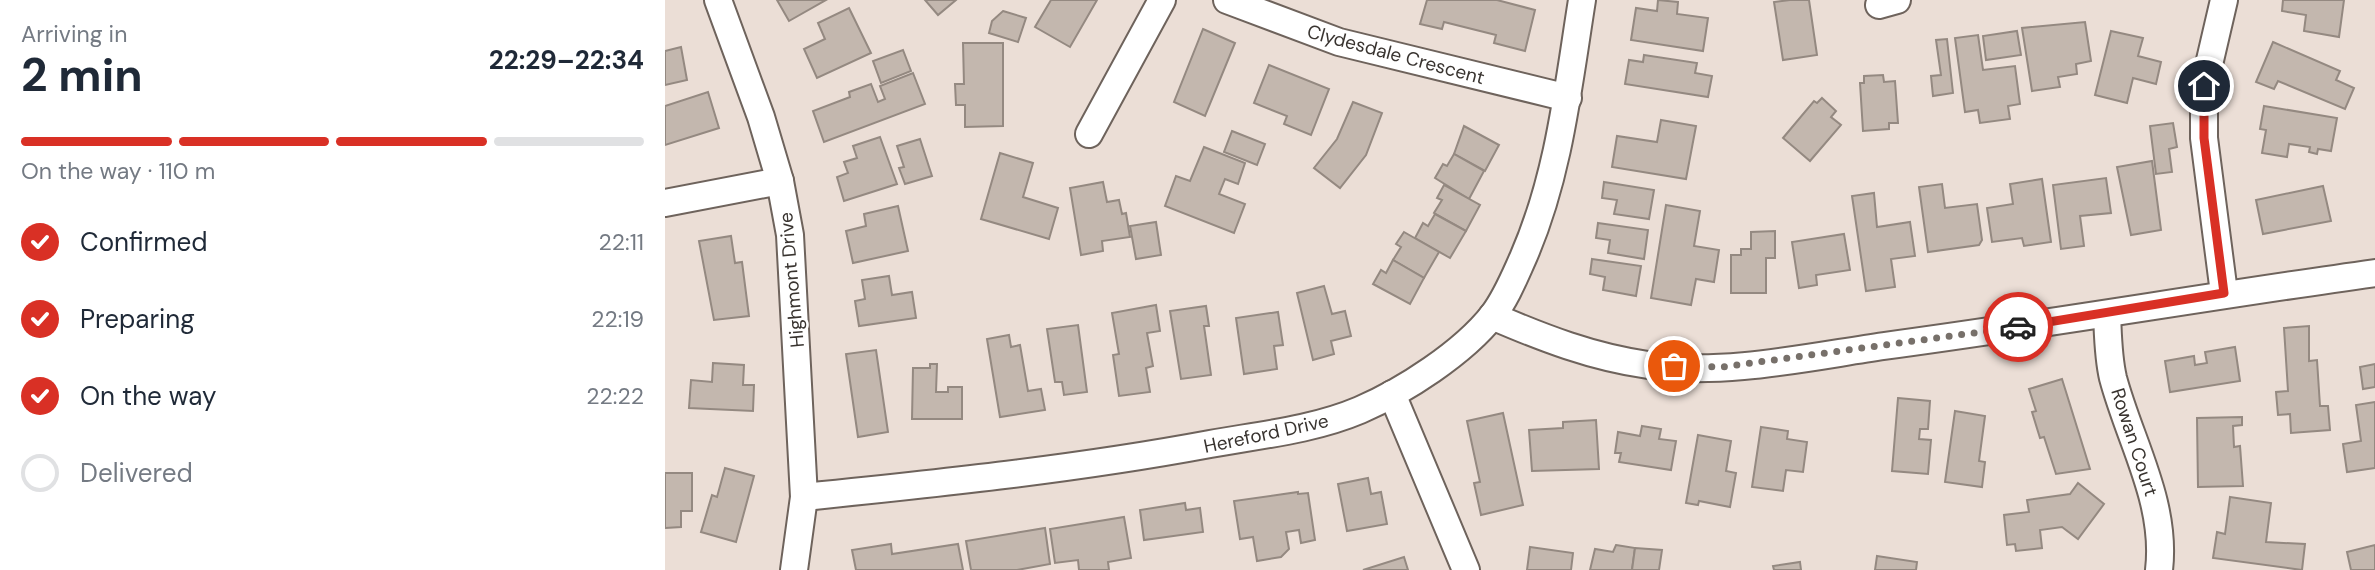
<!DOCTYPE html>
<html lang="en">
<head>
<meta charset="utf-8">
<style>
	:root { --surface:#fff; --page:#f6f6f7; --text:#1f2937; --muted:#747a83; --line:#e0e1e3; --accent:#d93025 }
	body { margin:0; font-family:"DM Sans",sans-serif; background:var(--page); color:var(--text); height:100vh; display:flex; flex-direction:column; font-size:26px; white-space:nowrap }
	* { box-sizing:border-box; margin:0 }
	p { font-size:23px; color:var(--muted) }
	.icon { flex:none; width:38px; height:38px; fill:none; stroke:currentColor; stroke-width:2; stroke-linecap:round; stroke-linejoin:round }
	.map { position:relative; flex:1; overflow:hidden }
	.panel { display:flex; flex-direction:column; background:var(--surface); width:665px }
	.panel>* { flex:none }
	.pin { position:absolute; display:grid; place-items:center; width:60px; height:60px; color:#fff; margin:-30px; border:4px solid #fff; border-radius:50%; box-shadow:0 2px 7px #0007 }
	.courier { position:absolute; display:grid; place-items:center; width:70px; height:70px; margin:-35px; border:5px solid #d93025; border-radius:50%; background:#fff; color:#222; box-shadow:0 2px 9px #0007 }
	.overview em { font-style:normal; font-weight:700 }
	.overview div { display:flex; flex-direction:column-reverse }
	.overview { display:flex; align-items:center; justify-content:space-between; height:119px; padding:0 21px }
	h1 { font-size:46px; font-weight:700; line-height:52px }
	.bar { display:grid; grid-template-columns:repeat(4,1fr); gap:10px 7px; align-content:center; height:84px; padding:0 21px }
	.bar i { height:9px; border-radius:5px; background:var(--line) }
	.bar .active { background:var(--accent) }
	.bar p { grid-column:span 4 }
	ol { padding:0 21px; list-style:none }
	li { display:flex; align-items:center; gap:21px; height:77px }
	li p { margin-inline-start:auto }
	li .icon { padding:7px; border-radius:50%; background:var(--accent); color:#fff; stroke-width:4 }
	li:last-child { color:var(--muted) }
	li i { width:38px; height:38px; border:4px solid var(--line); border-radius:50% }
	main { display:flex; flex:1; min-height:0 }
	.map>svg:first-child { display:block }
	.building { fill:#c3b7ae; stroke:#948981; stroke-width:2 }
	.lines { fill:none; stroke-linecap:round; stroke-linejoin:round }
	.minor-casing { stroke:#6e635c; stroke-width:30 }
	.minor { stroke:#fff; stroke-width:26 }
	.done { stroke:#77706a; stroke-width:7; stroke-dasharray:0 12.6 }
	.route { stroke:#d93025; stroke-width:9 }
	.labels { text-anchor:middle; stroke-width:5; stroke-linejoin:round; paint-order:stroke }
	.street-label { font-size:19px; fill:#393430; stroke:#fff }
</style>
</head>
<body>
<main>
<section class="panel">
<div class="overview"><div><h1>2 min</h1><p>Arriving in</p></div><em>22:29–22:34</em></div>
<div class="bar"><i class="active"></i><i class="active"></i><i class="active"></i><i></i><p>On the way · 110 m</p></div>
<ol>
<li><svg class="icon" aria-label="check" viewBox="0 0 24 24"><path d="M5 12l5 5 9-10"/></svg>Confirmed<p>22:11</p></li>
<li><svg class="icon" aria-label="check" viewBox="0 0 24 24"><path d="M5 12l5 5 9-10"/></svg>Preparing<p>22:19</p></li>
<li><svg class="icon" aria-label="check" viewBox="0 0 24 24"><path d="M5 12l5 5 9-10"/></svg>On the way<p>22:22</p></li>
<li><i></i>Delivered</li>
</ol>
</section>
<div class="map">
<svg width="1710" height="570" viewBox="0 0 1710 570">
	<rect width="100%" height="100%" fill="#ebded6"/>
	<g class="building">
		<polygon points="112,0 161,0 124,21"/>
		<polygon points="260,0 291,0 273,15"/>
		<polygon points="386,0 432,0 405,47 370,27"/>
		<polygon points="762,0 832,0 870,10 860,51 829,43 831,35 779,22 777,29 755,24"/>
		<polygon points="993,0 1013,2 1012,14 1043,18 1038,51 966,40 971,8 992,11"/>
		<polygon points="1125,0 1144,0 1152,55 1118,60 1109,2"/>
		<polygon points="1618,0 1679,0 1674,37 1639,31 1641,15 1617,11"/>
		<polygon points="184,8 206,53 152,78 139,49 160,39 153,23"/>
		<polygon points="338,11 361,18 353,42 324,33 327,21"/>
		<polygon points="1420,22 1426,61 1411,64 1412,74 1393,77 1395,87 1367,91 1357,28"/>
		<polygon points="538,29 570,43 540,116 509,102"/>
		<polygon points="1352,31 1356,55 1321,60 1318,36"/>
		<polygon points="1446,31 1478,38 1473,56 1496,62 1491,84 1468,78 1462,103 1430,95"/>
		<polygon points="1313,35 1318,70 1350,66 1355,104 1343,106 1345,119 1315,123 1313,110 1300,112 1290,38"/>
		<polygon points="1282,39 1288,93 1268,96 1266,76 1276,75 1271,40"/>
		<polygon points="1608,42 1675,71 1671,80 1689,88 1680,109 1613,81 1609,89 1591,82"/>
		<polygon points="298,43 338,43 338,126 300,127 300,105 291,105 290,84 299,84"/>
		<polygon points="16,47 22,80 0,85 0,51"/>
		<polygon points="238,50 246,71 216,83 208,61"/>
		<polygon points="979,55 1032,63 1030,73 1047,76 1043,97 960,84 964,60 978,62"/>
		<polygon points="604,65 664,89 646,135 619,124 622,116 589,103"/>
		<polygon points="248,73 260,104 159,142 148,111 185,97 184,92 206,84 213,102 220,99 215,86"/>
		<polygon points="1218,75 1219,82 1230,81 1233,123 1224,123 1224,129 1198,131 1195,83 1199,83 1199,76"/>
		<polygon points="43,92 54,128 0,145 0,106"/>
		<polygon points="1157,98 1171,111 1166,117 1176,125 1145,161 1118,138 1149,101 1152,103"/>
		<polygon points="688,102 717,113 701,155 675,188 649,168 672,139"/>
		<polygon points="1599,106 1672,118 1666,151 1653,149 1652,154 1644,152 1645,147 1624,144 1622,157 1597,153 1601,130 1595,129"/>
		<polygon points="996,120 1031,126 1021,179 947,167 952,136 992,142"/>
		<polygon points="1508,123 1512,147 1504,149 1507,172 1491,174 1485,126"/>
		<polygon points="799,126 834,145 820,171 789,154"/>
		<polygon points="567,131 600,144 592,165 559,152"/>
		<polygon points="215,137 232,184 179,201 172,177 183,173 179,162 192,158 188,146"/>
		<polygon points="255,139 267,176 240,184 234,168 239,167 232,146"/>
		<polygon points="539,147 580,163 573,184 560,179 554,194 580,204 569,233 500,206 511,176 525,181"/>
		<polygon points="335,153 368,163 358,197 393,208 384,239 316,219"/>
		<polygon points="789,154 819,171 804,199 770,178 778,164 782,166"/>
		<polygon points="1487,161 1496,230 1466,235 1452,167"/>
		<polygon points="1441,178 1446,213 1415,216 1419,246 1396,249 1388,185"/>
		<polygon points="1377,179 1386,242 1359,246 1357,238 1327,242 1322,208 1348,204 1345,184"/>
		<polygon points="438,182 442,202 454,200 457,214 461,213 465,237 437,241 438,251 416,255 405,188"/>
		<polygon points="939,182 989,190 984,219 949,214 952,200 937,198"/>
		<polygon points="1277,184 1280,208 1312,204 1317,240 1314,245 1263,252 1254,187"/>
		<polygon points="779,185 815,205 801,231 769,213 777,200 772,198"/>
		<polygon points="1658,186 1666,221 1598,234 1591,200"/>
		<polygon points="1209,193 1212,227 1245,222 1250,256 1226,259 1230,287 1201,291 1187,196"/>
		<polygon points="1001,205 1035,211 1029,246 1054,250 1049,282 1031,279 1026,305 986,298"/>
		<polygon points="233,206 243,251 188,263 181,231 201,226 199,214"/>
		<polygon points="770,214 801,231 785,258 750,238 758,223 763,226"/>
		<polygon points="491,222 496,255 471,259 465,226"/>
		<polygon points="933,223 983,230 979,259 943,253 945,240 931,238"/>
		<polygon points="1110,231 1110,258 1101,258 1101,293 1066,293 1066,255 1076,255 1076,249 1086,249 1086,232"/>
		<polygon points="739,232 774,252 759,278 728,260 736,247 731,244"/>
		<polygon points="1179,234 1185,270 1151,275 1152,285 1134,288 1127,242"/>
		<polygon points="66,236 70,263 77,262 84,316 49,320 34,241"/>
		<polygon points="927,259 976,266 971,296 938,290 940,277 925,274"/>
		<polygon points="728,260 759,278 745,304 708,284 716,270 721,273"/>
		<polygon points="224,276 227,295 247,292 251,318 194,326 190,301 200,299 197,280"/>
		<polygon points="659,286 667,314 680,311 686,336 666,341 669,354 648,360 632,293"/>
		<polygon points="491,305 495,331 482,333 488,366 481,368 485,392 454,396 448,355 454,354 447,313"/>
		<polygon points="541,306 544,326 539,326 546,375 516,379 505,311"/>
		<polygon points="613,312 618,345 609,346 612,369 579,374 571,318"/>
		<polygon points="413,325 422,392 399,395 397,382 390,382 382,329"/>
		<polygon points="1644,326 1644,361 1652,360 1655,406 1663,406 1665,430 1626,433 1625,414 1613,415 1611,392 1623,391 1619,328"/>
		<polygon points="344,335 346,347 355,345 363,391 376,389 380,410 335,417 322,339"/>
		<polygon points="1570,347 1575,381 1505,392 1500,361 1529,356 1530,365 1542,363 1540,352"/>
		<polygon points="211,350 223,432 193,437 181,354"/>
		<polygon points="48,363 79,365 78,385 89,385 88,411 24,408 26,380 47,382"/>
		<polygon points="265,364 272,364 271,392 283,392 283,387 297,387 297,419 247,419 248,368 265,368"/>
		<polygon points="1710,364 1710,387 1698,389 1695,367"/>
		<polygon points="1397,379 1425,469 1391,474 1379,437 1375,438 1367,412 1371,411 1364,389"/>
		<polygon points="1233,398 1265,401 1263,429 1255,429 1254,439 1266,440 1263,474 1227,471"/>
		<polygon points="1710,402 1710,468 1682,472 1678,444 1696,441 1691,405"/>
		<polygon points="1290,411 1320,416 1314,461 1320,462 1317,487 1280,482"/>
		<polygon points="838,413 858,505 816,515 809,483 815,482 802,421"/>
		<polygon points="1577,417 1577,425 1568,426 1569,447 1575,446 1578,486 1533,487 1532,418"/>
		<polygon points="931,420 934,469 867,471 864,430 898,428 898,422"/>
		<polygon points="977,426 996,429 994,439 1011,441 1006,470 954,462 956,453 950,453 953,432 975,436"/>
		<polygon points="1096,427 1123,431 1122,439 1142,442 1138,472 1121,470 1118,491 1087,487"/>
		<polygon points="1033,435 1066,441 1061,471 1071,473 1065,507 1034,501 1033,505 1021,503"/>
		<polygon points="60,468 89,476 71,542 36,532 47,495 52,497"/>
		<polygon points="0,473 27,473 27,511 16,511 16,527 0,528"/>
		<polygon points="703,478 706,494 716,492 722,524 682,531 673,484"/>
		<polygon points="1413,483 1439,504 1413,539 1397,527 1375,530 1377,548 1351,551 1350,544 1342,545 1339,515 1364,512 1362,500 1405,494"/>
		<polygon points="633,492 633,494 643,493 650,540 636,543 634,530 621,532 624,549 616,557 592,561 588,537 575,539 569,501"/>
		<polygon points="1565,497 1606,503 1601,542 1640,544 1637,570 1548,558 1552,532 1560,534"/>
		<polygon points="520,503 521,510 535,508 538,532 479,540 475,510"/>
		<polygon points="459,517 466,558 443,562 444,570 414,570 413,560 390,563 385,529"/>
		<polygon points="380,528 385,564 352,570 306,570 301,541"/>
		<polygon points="226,544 227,554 293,544 298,570 191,570 187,550"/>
		<polygon points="951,545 970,548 967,570 925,570 930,549 948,552"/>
		<polygon points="1710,545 1710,570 1686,570 1682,552"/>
		<polygon points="865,547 908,553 906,570 862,570"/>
		<polygon points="970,548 997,550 994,570 967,570"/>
		<polygon points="1212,556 1252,562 1251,570 1210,570"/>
		<polygon points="739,557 743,570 698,570"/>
		<polygon points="1135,562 1136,570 1109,570 1108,566"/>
	</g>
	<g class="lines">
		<defs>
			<g id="minor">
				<polyline points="53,0 96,117 115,181 125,235 139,497 129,570"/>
				<polyline points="562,0 674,42 903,98"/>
				<polyline points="1214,5 1232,0"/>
				<polyline points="424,134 497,0"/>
				<polyline points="0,203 115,181"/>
				<polyline points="1559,293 1539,138 1539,86 1559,0"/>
				<path d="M1442 314C1443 335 1443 357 1448 378 1465 442 1502 502 1494 570"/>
				<path d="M827 316C878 338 927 357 983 365 1059 376 1143 357 1219 346 1383 324 1546 296 1710 273"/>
				<polyline points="727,394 801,570"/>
				<path d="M139 497C275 483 411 469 545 444 595 435 648 430 695 410 739 391 798 353 828 315 841 298 849 278 858 258 894 176 903 88 917 0"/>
			</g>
		</defs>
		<use href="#minor" class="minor-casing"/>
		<use href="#minor" class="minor"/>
	</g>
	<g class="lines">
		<polyline class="done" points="1009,366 1057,367 1353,327"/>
		<polyline class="route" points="1353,327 1559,293 1539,138 1539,86"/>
	</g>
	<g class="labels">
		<g class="street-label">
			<text transform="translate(731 54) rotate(15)" y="7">Clydesdale Crescent</text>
			<text transform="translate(126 280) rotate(-95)" y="7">Highmont Drive</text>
			<text transform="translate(601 433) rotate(-12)" y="7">Hereford Drive</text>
			<text transform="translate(1470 442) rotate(72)" y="7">Rowan Court</text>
		</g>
	</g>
</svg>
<div class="pin" style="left:1009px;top:366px;background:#ea580c"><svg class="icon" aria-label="bag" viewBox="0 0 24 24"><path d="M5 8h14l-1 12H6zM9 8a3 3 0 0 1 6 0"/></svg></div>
<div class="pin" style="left:1539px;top:86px;background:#1f2937"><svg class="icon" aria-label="home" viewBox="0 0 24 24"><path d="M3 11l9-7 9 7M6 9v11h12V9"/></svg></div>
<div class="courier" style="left:1353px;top:327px"><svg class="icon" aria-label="car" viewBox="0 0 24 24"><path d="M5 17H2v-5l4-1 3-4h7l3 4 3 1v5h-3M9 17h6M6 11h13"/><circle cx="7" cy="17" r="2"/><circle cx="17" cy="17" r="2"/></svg></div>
</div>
</main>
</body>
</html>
